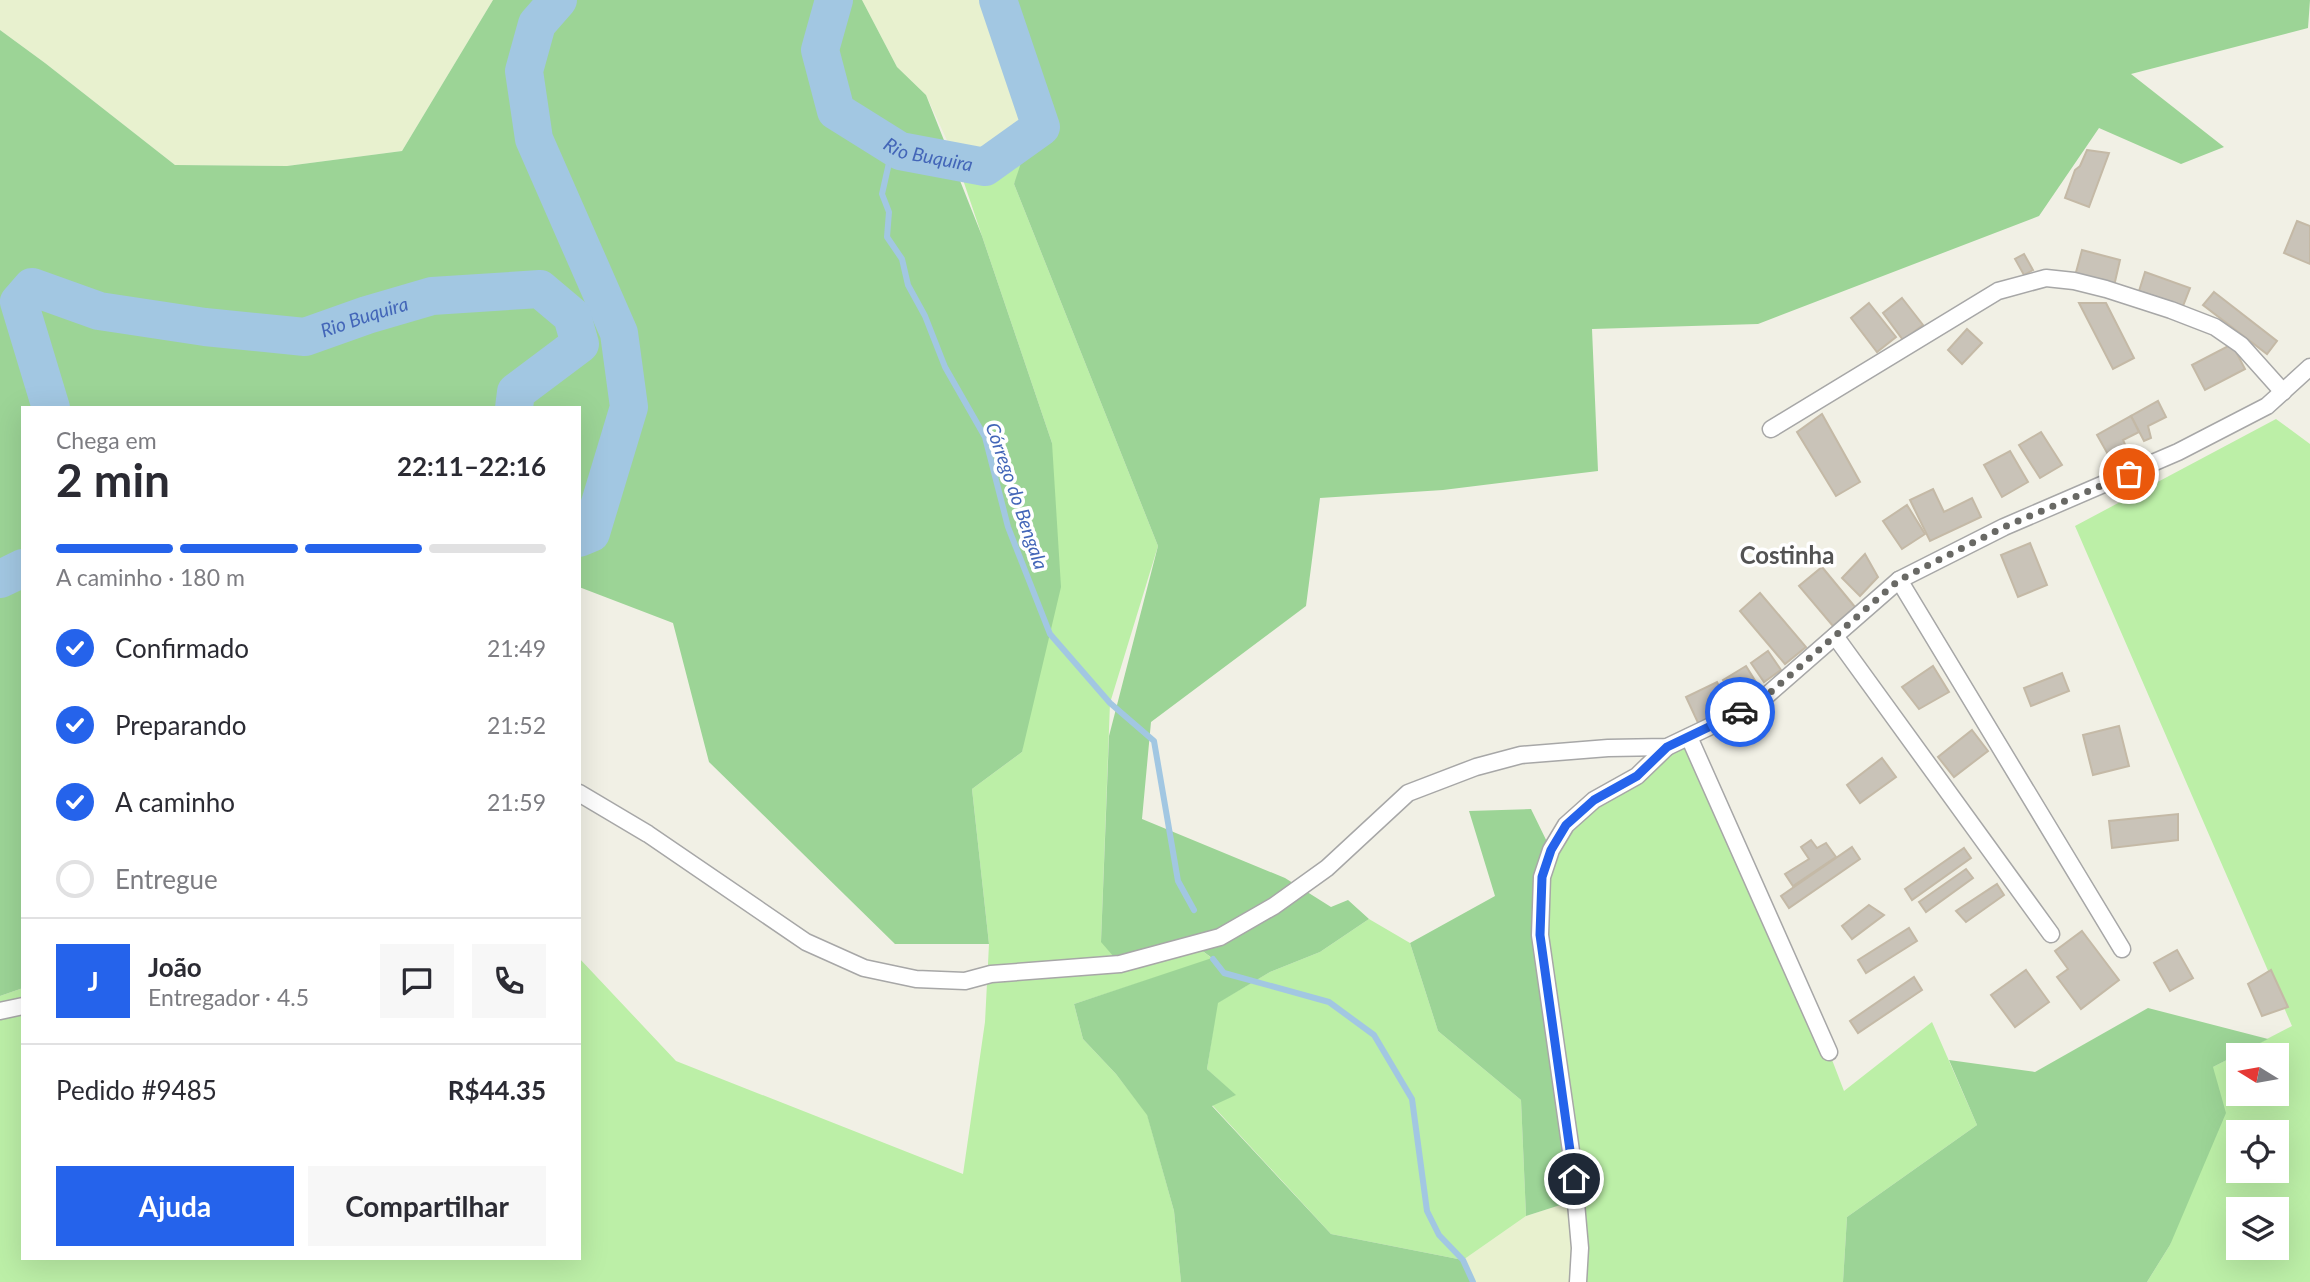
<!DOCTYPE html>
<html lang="pt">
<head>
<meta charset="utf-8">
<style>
	:root { --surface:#fff; --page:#f7f7f7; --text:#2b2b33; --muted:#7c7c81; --line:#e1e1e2; --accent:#2563eb }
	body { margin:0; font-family:Lato,sans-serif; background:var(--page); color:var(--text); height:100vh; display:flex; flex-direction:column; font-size:26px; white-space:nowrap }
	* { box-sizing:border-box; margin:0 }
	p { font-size:23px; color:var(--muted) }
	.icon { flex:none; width:38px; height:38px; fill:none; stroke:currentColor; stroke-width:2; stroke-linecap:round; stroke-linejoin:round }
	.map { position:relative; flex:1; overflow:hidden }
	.details { position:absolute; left:21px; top:406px; width:560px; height:854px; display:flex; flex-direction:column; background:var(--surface); border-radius:0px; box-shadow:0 7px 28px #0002 }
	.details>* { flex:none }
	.needle { width:46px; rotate:281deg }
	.fabs { position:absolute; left:2226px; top:1043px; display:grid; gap:14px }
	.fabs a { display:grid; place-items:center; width:63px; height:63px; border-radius:0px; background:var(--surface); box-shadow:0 7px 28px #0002; font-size:35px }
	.pin { position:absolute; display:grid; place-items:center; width:60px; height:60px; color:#fff; margin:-30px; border:4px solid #fff; border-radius:50%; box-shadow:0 2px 7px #0007 }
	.courier { position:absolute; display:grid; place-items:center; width:70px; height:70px; margin:-35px; border:5px solid #2563eb; border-radius:50%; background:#fff; color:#222; box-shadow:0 2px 9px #0007 }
	.headline em { font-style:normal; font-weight:700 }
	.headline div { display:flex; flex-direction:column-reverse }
	.headline { display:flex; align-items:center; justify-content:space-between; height:119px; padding:0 35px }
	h1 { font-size:46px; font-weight:700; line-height:52px }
	.bar { display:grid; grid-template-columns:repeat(4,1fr); gap:10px 7px; align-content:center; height:84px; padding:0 35px }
	.bar i { height:9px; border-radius:5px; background:var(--line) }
	.bar .current { background:var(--accent) }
	.bar p { grid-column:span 4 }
	.line { display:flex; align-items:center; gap:18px; padding:0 35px; border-top:2px solid var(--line) }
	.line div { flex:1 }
	.round { display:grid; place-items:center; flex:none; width:74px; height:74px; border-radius:0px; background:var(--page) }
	ol { padding:0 35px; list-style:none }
	li { display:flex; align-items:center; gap:21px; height:77px }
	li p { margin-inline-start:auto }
	li .icon { padding:7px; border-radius:50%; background:var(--accent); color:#fff; stroke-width:4 }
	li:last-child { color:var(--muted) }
	li i { width:38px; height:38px; border:4px solid var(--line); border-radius:50% }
	.cta { display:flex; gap:14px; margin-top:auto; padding:14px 35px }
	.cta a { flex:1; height:80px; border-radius:0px; background:var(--accent); color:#fff; font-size:28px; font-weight:700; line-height:80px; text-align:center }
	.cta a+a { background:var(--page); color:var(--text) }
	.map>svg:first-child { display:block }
	.farmland { fill:#e8f1cf }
	.grass { fill:#bcefa7; fill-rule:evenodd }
	.forest { fill:#9cd496 }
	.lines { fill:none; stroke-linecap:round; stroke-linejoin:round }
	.stream { stroke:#a2c7e2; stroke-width:6 }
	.river { stroke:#a2c7e2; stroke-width:38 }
	.building { fill:#c9c3b8; stroke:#c4b9a6; stroke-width:2 }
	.minor-casing { stroke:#a7a7a7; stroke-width:19 }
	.minor { stroke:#fff; stroke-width:16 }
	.done { stroke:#696965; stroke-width:7; stroke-dasharray:0 12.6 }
	.route { stroke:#2563eb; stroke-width:9 }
	.labels { text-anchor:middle; stroke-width:7; stroke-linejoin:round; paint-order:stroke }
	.water-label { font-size:19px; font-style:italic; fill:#4366b8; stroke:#fff }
	.district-label { font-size:24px; font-weight:bold; fill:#535353; stroke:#fff }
</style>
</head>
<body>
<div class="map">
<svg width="2310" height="1282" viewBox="0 0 2310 1282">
	<rect width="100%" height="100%" fill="#f1f0e5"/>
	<g class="farmland">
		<polygon points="0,0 493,0 402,151 287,166 175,165 45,63 0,30"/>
		<polygon points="862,0 998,0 1041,127 985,167 957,162 926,95 897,67"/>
		<polygon points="1576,1200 1578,1282 1473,1282 1463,1260 1526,1216"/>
	</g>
	<g class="grass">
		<polygon points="1041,127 1014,184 1158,546 1110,703 1101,942 1193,944 1213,959 1074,1004 1083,1039 1116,1074 1147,1114 1174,1211 1181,1282 0,1282 0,996 23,988 23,1258 579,1258 579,958 676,1061 963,1174 985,1022 989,944 972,789 1022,752 1052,443 957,162 985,167"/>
		<path d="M2276 419 2310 444V1282H2147L2170 1245 2213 1067 2292 1026 2075 526ZM2238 1055H2277V1094H2238ZM2238 1132H2277V1171H2238ZM2238 1209H2277V1248H2238Z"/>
		<polygon points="1689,737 1829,1052 1844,1091 1932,1022 1977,1125 1847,1217 1843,1282 1578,1282 1540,935 1551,850 1566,825"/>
		<polygon points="1369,919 1410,943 1438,1031 1521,1100 1526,1216 1463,1260 1331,1234 1212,1105 1235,1095 1207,1069 1217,1003 1270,972 1320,952"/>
	</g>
	<g class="forest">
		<polygon points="493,0 862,0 897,67 926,95 982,236 1052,443 1061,587 1022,752 972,789 989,944 895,944 709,762 673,623 579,587 579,408 23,408 23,988 0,996 0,30 45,63 175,165 287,166 402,151"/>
		<polygon points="998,0 2310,0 2308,28 2131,74 2224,147 2181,164 2099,128 2039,216 1758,324 1592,329 1598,471 1443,490 1320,498 1306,606 1151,722 1142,819 1285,878 1331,907 1348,900 1369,919 1320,952 1270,972 1218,1003 1207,1069 1236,1095 1212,1106 1331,1234 1463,1260 1473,1282 1181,1282 1174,1211 1147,1115 1116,1074 1083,1039 1074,1004 1212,958 1193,944 1120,964 1101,942 1109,736 1158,546 1014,184 1037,114"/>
		<polygon points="1531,809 1551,850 1540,935 1576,1200 1526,1216 1521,1100 1438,1031 1410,943 1495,896 1469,811"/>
		<polygon points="2148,1008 2268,1039 2213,1067 2226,1113 2170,1245 2147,1282 1843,1282 1847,1217 1977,1125 1949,1060 2035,1072"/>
	</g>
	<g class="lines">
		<g class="stream">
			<polyline points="900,151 889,163 882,194 889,212 887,237 902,259 908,285 925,316 945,367 985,437 1008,527 1050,634 1110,703 1154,741 1178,881 1194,910"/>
			<polyline points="1213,959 1224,973 1329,1002 1374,1035 1412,1099 1427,1211 1439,1235 1463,1260 1473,1282"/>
		</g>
		<g class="river">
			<polyline points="558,0 537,24 524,71 534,139 619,333 629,407 591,533 579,538"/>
			<path id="s1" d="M834 0 820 50 836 111 900 151 985 167 1041 127 998 0"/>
			<path id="s2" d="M51 408 19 302 32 287 99 311 205 327 305 337 367 315 432 296 540 289 572 316 580 344 516 392 514 408"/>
			<polyline points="0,579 23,568"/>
		</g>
	</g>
	<g class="building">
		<polygon points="2087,150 2109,153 2089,207 2065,198 2075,170 2080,166"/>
		<polygon points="2297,221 2310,226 2310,264 2284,253"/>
		<polygon points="2082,250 2120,260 2114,286 2075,276"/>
		<polygon points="2024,254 2033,270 2024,275 2015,259"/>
		<polygon points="2145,272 2190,288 2183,306 2139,291"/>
		<polygon points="2214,292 2277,341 2267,354 2203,305"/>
		<polygon points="1902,298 1923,325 1903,340 1883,313"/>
		<polygon points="1869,303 1896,337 1877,352 1851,318"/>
		<polygon points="2079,303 2106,303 2134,358 2113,369"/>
		<polygon points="1967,329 1982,343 1962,364 1948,350"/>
		<polygon points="2232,344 2245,369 2205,390 2192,365"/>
		<polygon points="2158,401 2166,417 2148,426 2151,438 2144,441 2131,416"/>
		<polygon points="1822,414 1860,482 1836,496 1797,432"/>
		<polygon points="2131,416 2139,432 2123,440 2127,449 2110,458 2097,435"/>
		<polygon points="2041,432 2062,465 2040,478 2019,445"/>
		<polygon points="2010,451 2028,482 2002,497 1984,465"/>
		<polygon points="1933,489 1944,512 1972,498 1981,517 1930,541 1910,500"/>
		<polygon points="1907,505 1925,534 1902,549 1883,521"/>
		<polygon points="2030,543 2047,585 2018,597 2001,555"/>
		<polygon points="1865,554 1878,577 1860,596 1842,578"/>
		<polygon points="1822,567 1855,607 1833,626 1799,586"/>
		<polygon points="1760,593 1806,647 1785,664 1740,611"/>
		<polygon points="1768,651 1781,670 1764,682 1751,663"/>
		<polygon points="1746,666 1759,687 1736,701 1723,680"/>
		<polygon points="1933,666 1949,692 1919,709 1902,687"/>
		<polygon points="2062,673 2069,691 2031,706 2024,688"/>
		<polygon points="1717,682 1730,709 1699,725 1686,697"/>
		<polygon points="2119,726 2129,766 2093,775 2083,735"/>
		<polygon points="1972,730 1988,751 1954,777 1938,757"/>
		<polygon points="1882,758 1896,777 1860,803 1847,785"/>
		<polygon points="2178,814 2178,840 2112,848 2109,821"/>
		<polygon points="1811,840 1817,848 1826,843 1836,857 1793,886 1785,874 1809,859 1801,847"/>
		<polygon points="1852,847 1860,859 1789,908 1781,896"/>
		<polygon points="1964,848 1971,858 1912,900 1905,889"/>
		<polygon points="1966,869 1973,878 1926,912 1919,902"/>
		<polygon points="1997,884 2004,895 1966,922 1956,911"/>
		<polygon points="1869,905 1884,915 1852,939 1842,926"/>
		<polygon points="1909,928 1917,941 1866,973 1858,960"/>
		<polygon points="2082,931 2119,980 2081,1009 2057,977 2068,969 2055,951"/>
		<polygon points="2177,950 2193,978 2170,991 2154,963"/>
		<polygon points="2026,970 2049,1002 2015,1027 1991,995"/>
		<polygon points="2271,970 2288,1007 2262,1016 2248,984"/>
		<polygon points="1914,977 1922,990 1858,1033 1850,1021"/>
	</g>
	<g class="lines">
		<defs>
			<g id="minor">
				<polyline points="1771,429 1998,291 2046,278 2074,281 2106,289 2171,310 2215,327 2241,345 2283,392"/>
				<polyline points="1899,580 2122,949"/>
				<polyline points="1835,636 2051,934"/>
				<polyline points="1689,737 1829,1052"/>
				<polyline points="579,793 648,834 806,942 864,968 916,979 965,981 991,974 1120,964 1220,937 1274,906 1327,868 1408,793 1476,767 1521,755 1608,748 1667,747 1757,704 1899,580 2004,527 2178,452 2267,406 2310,367"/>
				<polyline points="0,1011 23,1006"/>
				<polyline points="1578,1282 1580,1248 1572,1158 1540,935 1542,877 1551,850 1566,825 1594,800 1637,776 1667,747"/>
			</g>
		</defs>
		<use href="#minor" class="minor-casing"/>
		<use href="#minor" class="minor"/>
	</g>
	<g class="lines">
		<polyline class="done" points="1740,712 1757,704 1899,580 2004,527 2129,474"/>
		<polyline class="route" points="1574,1179 1540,935 1542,877 1551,850 1566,825 1594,800 1637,776 1667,747 1740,712"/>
	</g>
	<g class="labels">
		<g class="water-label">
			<text dy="7" stroke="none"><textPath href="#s1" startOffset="219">Rio Buquira</textPath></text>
			<text dy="7" stroke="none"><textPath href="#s2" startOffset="472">Rio Buquira</textPath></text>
			<text transform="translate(1017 496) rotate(71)" y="7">Córrego do Bengala</text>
		</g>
		<g class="district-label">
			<text x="1787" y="564">Costinha</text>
		</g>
	</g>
</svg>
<div class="fabs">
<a><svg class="needle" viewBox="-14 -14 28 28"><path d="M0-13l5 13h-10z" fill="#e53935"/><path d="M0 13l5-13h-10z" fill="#7c7c81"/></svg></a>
<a><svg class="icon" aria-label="locate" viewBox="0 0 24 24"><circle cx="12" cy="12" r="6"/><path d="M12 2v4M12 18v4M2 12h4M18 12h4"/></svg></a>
<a><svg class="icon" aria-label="layers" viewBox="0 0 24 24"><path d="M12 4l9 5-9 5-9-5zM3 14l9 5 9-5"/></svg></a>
</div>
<div class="pin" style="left:2129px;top:474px;background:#ea580c"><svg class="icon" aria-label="bag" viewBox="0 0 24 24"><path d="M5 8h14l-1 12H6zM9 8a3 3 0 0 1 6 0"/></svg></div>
<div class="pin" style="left:1574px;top:1179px;background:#1f2937"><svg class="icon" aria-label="home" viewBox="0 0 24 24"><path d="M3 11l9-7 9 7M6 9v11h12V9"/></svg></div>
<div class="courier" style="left:1740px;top:712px"><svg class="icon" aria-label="car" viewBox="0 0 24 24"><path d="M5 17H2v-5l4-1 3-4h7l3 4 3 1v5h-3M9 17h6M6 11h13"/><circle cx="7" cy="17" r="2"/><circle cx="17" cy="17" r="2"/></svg></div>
<section class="details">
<div class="headline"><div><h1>2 min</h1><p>Chega em</p></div><em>22:11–22:16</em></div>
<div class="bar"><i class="current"></i><i class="current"></i><i class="current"></i><i></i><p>A caminho · 180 m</p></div>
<ol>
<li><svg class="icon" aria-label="check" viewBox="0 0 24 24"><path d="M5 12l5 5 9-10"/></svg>Confirmado<p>21:49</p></li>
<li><svg class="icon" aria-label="check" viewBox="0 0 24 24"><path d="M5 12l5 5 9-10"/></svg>Preparando<p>21:52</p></li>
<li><svg class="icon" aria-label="check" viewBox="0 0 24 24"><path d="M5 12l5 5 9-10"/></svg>A caminho<p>21:59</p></li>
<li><i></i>Entregue</li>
</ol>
<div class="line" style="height:126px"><b class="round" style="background:var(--accent);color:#fff">J</b><div><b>João</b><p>Entregador · 4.5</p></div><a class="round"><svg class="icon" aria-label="chat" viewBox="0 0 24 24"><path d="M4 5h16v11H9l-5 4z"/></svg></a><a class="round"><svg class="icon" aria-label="phone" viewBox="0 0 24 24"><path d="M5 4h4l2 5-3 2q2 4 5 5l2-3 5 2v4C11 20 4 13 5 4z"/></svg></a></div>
<div class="line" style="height:91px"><div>Pedido #9485</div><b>R$44.35</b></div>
<div class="cta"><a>Ajuda</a><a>Compartilhar</a></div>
</section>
</div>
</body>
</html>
